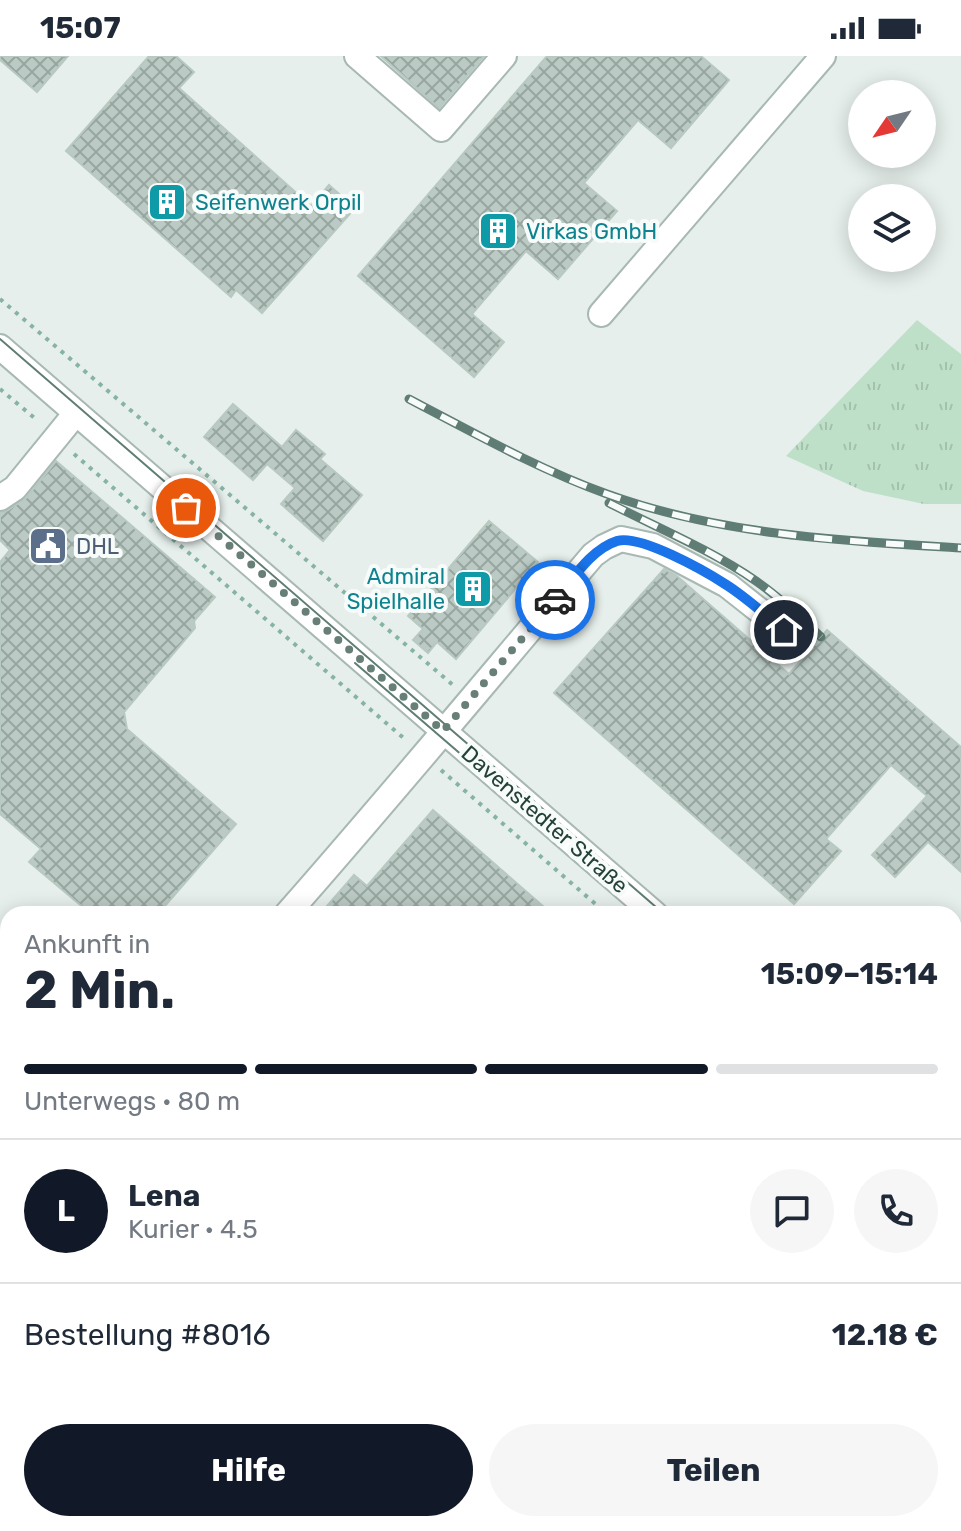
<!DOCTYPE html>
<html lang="de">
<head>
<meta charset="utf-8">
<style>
	:root { --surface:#fff; --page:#f6f6f7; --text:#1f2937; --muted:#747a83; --line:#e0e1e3; --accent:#111827 }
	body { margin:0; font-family:Rubik,sans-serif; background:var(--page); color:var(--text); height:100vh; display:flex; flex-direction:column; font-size:30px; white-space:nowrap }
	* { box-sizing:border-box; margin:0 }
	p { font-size:26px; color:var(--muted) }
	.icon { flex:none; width:44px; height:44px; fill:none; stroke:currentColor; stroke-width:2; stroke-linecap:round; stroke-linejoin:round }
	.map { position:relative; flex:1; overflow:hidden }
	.drawer { position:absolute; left:0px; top:850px; width:962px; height:626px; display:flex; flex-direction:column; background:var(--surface); border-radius:24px 24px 0 0; box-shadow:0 4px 20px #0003 }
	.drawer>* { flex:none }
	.needle { width:52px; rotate:235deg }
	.controls { position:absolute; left:848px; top:24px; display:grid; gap:16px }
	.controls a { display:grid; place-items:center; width:88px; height:88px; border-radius:50%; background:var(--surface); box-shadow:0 4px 20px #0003; font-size:40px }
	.pin { position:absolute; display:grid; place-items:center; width:68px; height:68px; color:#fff; margin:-34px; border:4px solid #fff; border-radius:50%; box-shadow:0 2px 8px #0007 }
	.courier { position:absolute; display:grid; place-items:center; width:80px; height:80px; margin:-40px; border:6px solid #1a73e8; border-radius:50%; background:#fff; color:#222; box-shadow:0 2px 10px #0007 }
	.summary em { font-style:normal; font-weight:700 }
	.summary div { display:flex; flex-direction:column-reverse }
	.summary { display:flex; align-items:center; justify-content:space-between; height:136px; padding:0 24px }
	h1 { font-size:52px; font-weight:700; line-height:60px }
	.bar { display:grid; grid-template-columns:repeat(4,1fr); gap:12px 8px; align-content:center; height:96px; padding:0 24px }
	.bar i { height:10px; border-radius:6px; background:var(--line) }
	.bar .selected { background:var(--accent) }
	.bar p { grid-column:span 4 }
	.line { display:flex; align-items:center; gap:20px; padding:0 24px; border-top:2px solid var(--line) }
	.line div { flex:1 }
	.round { display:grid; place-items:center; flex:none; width:84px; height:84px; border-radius:42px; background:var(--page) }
	.action { display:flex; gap:16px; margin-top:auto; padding:16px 24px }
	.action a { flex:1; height:92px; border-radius:48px; background:var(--accent); color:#fff; font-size:32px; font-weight:700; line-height:92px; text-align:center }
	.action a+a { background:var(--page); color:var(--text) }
	.status { display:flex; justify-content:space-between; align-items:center; height:56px; padding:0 40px; background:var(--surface); direction:ltr }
	.status svg { height:22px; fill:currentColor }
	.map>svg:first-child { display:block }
	.grass { fill:url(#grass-tufts) }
	.park { fill:#bfe0c8 }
	.building { fill:url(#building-cross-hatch); stroke:#b8c9c2; stroke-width:2 }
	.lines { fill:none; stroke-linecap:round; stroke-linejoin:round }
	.minor-casing { stroke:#a8b8b2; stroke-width:28 }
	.path { stroke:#86b3a5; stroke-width:4; stroke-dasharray:4 6; stroke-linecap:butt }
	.minor { stroke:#fff; stroke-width:24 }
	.tram { stroke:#5f7d75; stroke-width:2 }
	.rail-casing { stroke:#5f7d75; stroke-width:9 }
	.rail { stroke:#f7fbf9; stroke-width:6; stroke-dasharray:18; stroke-linecap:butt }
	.done { stroke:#687f78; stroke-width:8; stroke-dasharray:0 14.4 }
	.route { stroke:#1a73e8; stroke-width:10 }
	.labels { text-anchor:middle; stroke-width:8; stroke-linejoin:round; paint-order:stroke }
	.culture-label { font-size:22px; fill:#0d838f; stroke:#f7fbf9; text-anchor:start }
	.service-label { font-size:22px; fill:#4e5e75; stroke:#f7fbf9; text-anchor:start }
	.street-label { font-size:22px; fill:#24423a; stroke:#f7fbf9 }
</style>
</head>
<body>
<div class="status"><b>15:07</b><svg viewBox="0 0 49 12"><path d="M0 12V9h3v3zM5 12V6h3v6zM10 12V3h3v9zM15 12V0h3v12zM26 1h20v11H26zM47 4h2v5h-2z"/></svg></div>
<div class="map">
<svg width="961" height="1475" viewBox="0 0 961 1475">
	<defs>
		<pattern id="grass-tufts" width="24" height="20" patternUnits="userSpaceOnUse" patternTransform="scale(2)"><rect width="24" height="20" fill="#bfe0c8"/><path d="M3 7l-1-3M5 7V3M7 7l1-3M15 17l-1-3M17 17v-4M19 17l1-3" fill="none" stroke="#a4c1ad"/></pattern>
		<pattern id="building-cross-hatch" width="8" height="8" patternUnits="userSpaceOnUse" patternTransform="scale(2)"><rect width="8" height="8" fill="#bbcac4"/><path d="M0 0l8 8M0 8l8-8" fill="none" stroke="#98a6a0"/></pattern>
	</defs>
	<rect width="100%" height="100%" fill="#e6efeb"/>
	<polygon class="grass" points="917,264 961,298 961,448 924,448 863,435 786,400"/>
	<polygon class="park" points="8,1120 8,1401 0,1411 0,1130"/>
	<g class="building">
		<polygon points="0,0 68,0 37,36 0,4"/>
		<polygon points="149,0 176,0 194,16 179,32 311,150 329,129 355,152 262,257 236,234 231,241 66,95"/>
		<polygon points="381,0 484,0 439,52"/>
		<polygon points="547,0 701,0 729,24 671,92 638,64 584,127 617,155 558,223 526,195 472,258 504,286 474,321 358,220"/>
		<polygon points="233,348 282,391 296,374 325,398 320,403 362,439 323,485 281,448 295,432 267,408 253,424 204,381"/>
		<polygon points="56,405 215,541 194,565 195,572 124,656 127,673 236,768 158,858 91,858 29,806 41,793 0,758 0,506 10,494 0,484 0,457 8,454 26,442"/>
		<polygon points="489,465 538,506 456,603 437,586 428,597 413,584 423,573 408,560"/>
		<polygon points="664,513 677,520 789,618 827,574 961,691 961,816 928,786 895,821 872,799 927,740 891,709 826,783 841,795 794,848 554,637"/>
		<polygon points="433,754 552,858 320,858 354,819 367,830"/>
	</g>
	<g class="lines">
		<defs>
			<g id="minor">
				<polyline points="357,0 441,73 504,0"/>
				<polyline points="601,258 823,0"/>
				<polyline points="0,291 655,858"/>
				<polyline points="0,442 15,432 76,357"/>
				<path d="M287 858C391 740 491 619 593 499L604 491 621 483 653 490 727 529 784 574"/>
				<polyline points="0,943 8,949"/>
				<polyline points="954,1117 961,1124"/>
				<polyline points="361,1468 370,1475"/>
				<polyline points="951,1475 961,1465"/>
			</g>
		</defs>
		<use href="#minor" class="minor-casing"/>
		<g class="path">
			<polyline points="0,243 453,629"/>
			<polyline points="0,333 38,365"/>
			<polyline points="74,398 407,685"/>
			<polyline points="441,714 607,858"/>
			<polyline points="0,1076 8,1082"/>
			<polyline points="954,1158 961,1164"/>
		</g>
		<use href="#minor" class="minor"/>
		<g class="tram">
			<polyline points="0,283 664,858"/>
			<polyline points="355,607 485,719"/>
			<polyline points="954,1110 961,1116"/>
			<polyline points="954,1127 961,1133"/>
		</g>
		<defs>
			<g id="rail">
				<path d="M409 343C474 377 538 413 607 438 720 479 842 485 961 492"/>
				<path d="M609 447C658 472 711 494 756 525 779 541 800 561 821 581"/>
			</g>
		</defs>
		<use href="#rail" class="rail-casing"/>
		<use href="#rail" class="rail"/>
	</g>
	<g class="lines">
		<polyline class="done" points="186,452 443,675 555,544"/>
		<path class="route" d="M555 544C572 524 591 493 617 485 640 478 705 515 725 528 746 541 765 559 784 574"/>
	</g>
	<defs>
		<symbol id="building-square" viewBox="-11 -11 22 22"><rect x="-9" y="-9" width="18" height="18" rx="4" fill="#0f9aa8" stroke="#f7fbf9"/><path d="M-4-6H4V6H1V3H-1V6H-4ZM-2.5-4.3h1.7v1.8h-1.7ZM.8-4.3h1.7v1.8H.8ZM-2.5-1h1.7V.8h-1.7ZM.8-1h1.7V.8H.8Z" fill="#fff"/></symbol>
		<symbol id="civic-square" viewBox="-11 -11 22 22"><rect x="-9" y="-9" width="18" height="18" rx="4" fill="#5c6f8a" stroke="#f7fbf9"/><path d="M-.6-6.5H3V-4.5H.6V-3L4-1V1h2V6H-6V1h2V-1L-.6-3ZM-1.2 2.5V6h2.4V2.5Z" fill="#fff"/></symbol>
	</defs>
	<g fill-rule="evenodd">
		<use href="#building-square" x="145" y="124" width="44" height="44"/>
		<use href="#building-square" x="476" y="153" width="44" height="44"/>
		<use href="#civic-square" x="26" y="468" width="44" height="44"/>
		<use href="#building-square" x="451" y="511" width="44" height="44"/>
	</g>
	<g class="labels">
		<g class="culture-label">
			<text x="195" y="154">Seifenwerk Orpil</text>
			<text x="526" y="183">Virkas GmbH</text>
			<text x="445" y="528" text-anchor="end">Admiral<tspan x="445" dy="25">Spielhalle</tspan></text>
		</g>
		<g class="service-label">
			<text x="76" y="498">DHL</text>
		</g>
		<g class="street-label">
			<text transform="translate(545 763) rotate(41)" y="8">Davenstedter Straße</text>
		</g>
	</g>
</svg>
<div class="controls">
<a><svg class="needle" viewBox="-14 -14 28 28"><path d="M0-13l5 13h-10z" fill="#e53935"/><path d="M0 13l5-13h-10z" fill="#747a83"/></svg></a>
<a><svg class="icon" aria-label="layers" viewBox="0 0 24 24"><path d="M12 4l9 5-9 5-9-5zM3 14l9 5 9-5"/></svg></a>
</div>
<div class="pin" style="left:186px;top:452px;background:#ea580c"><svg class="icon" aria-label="bag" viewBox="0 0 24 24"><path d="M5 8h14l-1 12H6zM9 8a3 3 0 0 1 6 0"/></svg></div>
<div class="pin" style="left:784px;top:574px;background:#1f2937"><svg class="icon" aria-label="home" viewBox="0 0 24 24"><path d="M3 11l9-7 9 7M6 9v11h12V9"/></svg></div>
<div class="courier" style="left:555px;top:544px"><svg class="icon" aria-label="car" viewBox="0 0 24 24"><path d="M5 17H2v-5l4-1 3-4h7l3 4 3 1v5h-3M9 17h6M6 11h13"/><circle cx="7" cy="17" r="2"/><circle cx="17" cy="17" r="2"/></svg></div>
<section class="drawer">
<div class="summary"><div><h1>2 Min.</h1><p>Ankunft in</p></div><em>15:09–15:14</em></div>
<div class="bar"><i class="selected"></i><i class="selected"></i><i class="selected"></i><i></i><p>Unterwegs · 80 m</p></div>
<div class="line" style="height:144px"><b class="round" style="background:var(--accent);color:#fff">L</b><div><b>Lena</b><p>Kurier · 4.5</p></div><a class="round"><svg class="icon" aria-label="chat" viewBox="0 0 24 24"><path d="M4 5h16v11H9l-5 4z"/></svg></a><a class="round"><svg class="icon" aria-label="phone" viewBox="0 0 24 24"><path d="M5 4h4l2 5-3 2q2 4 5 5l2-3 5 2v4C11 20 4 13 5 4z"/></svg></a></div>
<div class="line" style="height:104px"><div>Bestellung #8016</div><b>12.18 €</b></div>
<div class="action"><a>Hilfe</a><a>Teilen</a></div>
</section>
</div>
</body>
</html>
